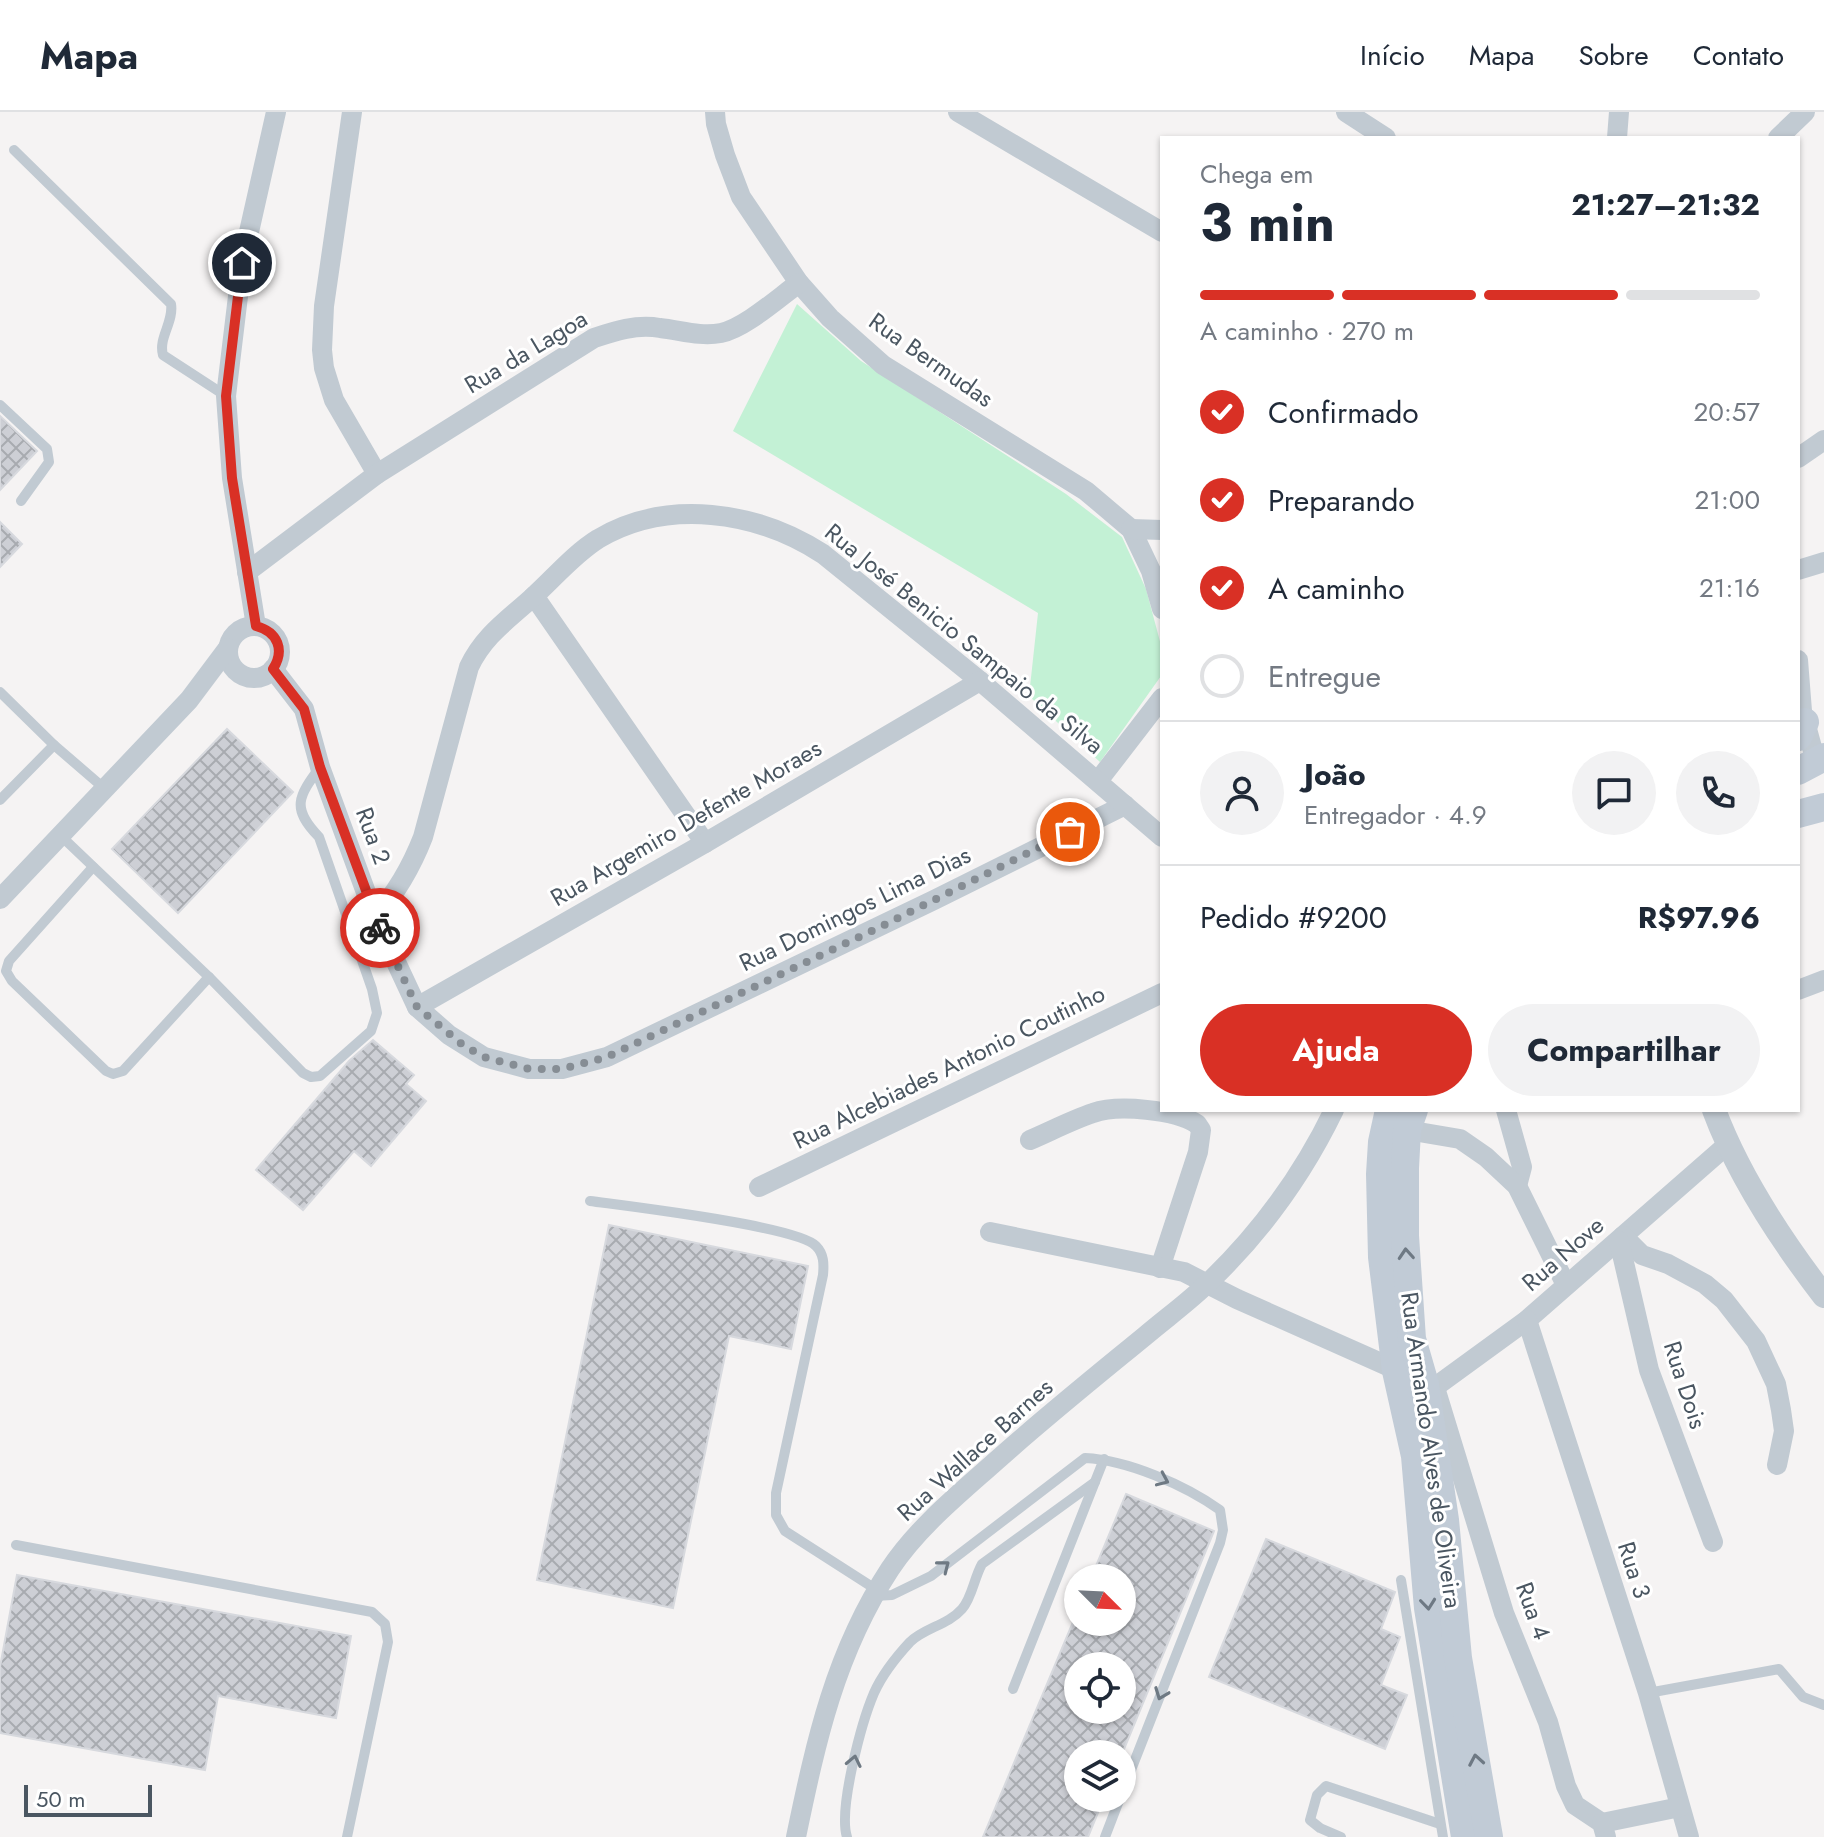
<!DOCTYPE html>
<html lang="pt">
<head>
<meta charset="utf-8">
<style>
	:root { --surface:#fff; --page:#f2f2f3; --text:#1f2937; --muted:#747a83; --line:#e0e1e3; --accent:#d93025 }
	body { margin:0; font-family:Jost,sans-serif; background:var(--page); color:var(--text); height:100vh; display:flex; flex-direction:column; font-size:30px; white-space:nowrap }
	* { box-sizing:border-box; margin:0 }
	p { font-size:26px; color:var(--muted) }
	.icon { flex:none; width:44px; height:44px; fill:none; stroke:currentColor; stroke-width:2; stroke-linecap:round; stroke-linejoin:round }
	.map { position:relative; flex:1; overflow:hidden }
	.drawer { position:absolute; left:1160px; top:24px; width:640px; height:976px; display:flex; flex-direction:column; background:var(--surface); border-radius:0px; box-shadow:0 2px 6px #0004 }
	.drawer>* { flex:none }
	.needle { width:52px; rotate:114deg }
	.controls { position:absolute; left:1064px; top:1452px; display:grid; gap:16px }
	.controls a { display:grid; place-items:center; width:72px; height:72px; border-radius:50%; background:var(--surface); box-shadow:0 2px 6px #0004; font-size:40px }
	.scale { position:absolute; left:24px; bottom:20px; width:128px; box-sizing:border-box; padding-left:8px; border:4px solid #4a5661; border-top:0; font-size:22px; line-height:28px; white-space:nowrap; color:#4a5661; -webkit-text-stroke:6px #fff; paint-order:stroke }
	.pin { position:absolute; display:grid; place-items:center; width:68px; height:68px; color:#fff; margin:-34px; border:4px solid #fff; border-radius:50%; box-shadow:0 2px 8px #0007 }
	.courier { position:absolute; display:grid; place-items:center; width:80px; height:80px; margin:-40px; border:6px solid #d93025; border-radius:50%; background:#fff; color:#222; box-shadow:0 2px 10px #0007 }
	.head em { font-style:normal; font-weight:700 }
	.head div { display:flex; flex-direction:column-reverse }
	.head { display:flex; align-items:center; justify-content:space-between; height:136px; padding:0 40px }
	h1 { font-size:52px; font-weight:700; line-height:60px }
	.bar { display:grid; grid-template-columns:repeat(4,1fr); gap:12px 8px; align-content:center; height:96px; padding:0 40px }
	.bar i { height:10px; border-radius:6px; background:var(--line) }
	.bar .selected { background:var(--accent) }
	.bar p { grid-column:span 4 }
	.line { display:flex; align-items:center; gap:20px; padding:0 40px; border-top:2px solid var(--line) }
	.line div { flex:1 }
	.round { display:grid; place-items:center; flex:none; width:84px; height:84px; border-radius:42px; background:var(--page) }
	ol { padding:0 40px; list-style:none }
	li { display:flex; align-items:center; gap:24px; height:88px }
	li p { margin-inline-start:auto }
	li .icon { padding:8px; border-radius:50%; background:var(--accent); color:#fff; stroke-width:4 }
	li:last-child { color:var(--muted) }
	li i { width:44px; height:44px; border:4px solid var(--line); border-radius:50% }
	.button { display:flex; gap:16px; margin-top:auto; padding:16px 40px }
	.button a { flex:1; height:92px; border-radius:48px; background:var(--accent); color:#fff; font-size:32px; font-weight:700; line-height:92px; text-align:center }
	.button a+a { background:var(--page); color:var(--text) }
	header { display:flex; align-items:center; gap:48px; box-sizing:border-box; height:112px; padding:0 40px; background:var(--surface); border-bottom:2px solid var(--line) }
	header strong { font-size:38px }
	nav { display:flex; gap:44px; margin-inline-start:auto; font-size:28px }
	.map>svg:first-child { display:block }
	.grass { fill:#c3f1d5 }
	.building { fill:url(#building-cross-hatch); stroke:#d7d9de; stroke-width:2; fill-rule:evenodd }
	.lines { fill:none; stroke-linecap:round; stroke-linejoin:round }
	.service { stroke:#c1cad2; stroke-width:10 }
	.minor { stroke:#c1cad2; stroke-width:20 }
	.tertiary { stroke:#c1cad2; stroke-width:24 }
	.secondary { stroke:#c1cbd6; stroke-width:28 }
	.oneway { stroke:#6e7984 }
	.oneway2 { stroke:#6e7983 }
	.done { stroke:#868d94; stroke-width:8; stroke-dasharray:0 14.4 }
	.route { stroke:#d93025; stroke-width:10 }
	.labels { text-anchor:middle; stroke-width:6; stroke-linejoin:round; paint-order:stroke }
	.street-label { font-size:24px; fill:#4a5661; stroke:#fff }
</style>
</head>
<body>
<header>
<strong>Mapa</strong>
<nav><a>Início</a><a>Mapa</a><a>Sobre</a><a>Contato</a></nav>
</header>
<div class="map">
<svg width="1824" height="1725" viewBox="0 0 1824 1725">
	<defs>
		<pattern id="building-cross-hatch" width="8" height="8" patternUnits="userSpaceOnUse" patternTransform="scale(2)"><rect width="8" height="8" fill="#cdcfd5"/><path d="M0 0l8 8M0 8l8-8" fill="none" stroke="#a8abb0"/></pattern>
	</defs>
	<rect width="100%" height="100%" fill="#f5f3f3"/>
	<polygon class="grass" points="797,192 861,249 1066,382 1122,425 1146,477 1162,537 1161,564 1100,650 1029,584 1038,501 733,319"/>
	<g class="building">
		<polygon points="0,304 37,339 0,378"/>
		<polygon points="0,410 22,432 0,455"/>
		<polygon points="227,617 293,680 178,801 112,737"/>
		<polygon points="373,928 414,963 406,972 426,989 371,1054 354,1039 303,1098 256,1058 349,949"/>
		<polygon points="609,1113 808,1154 791,1237 729,1224 673,1496 537,1468"/>
		<path d="M1126 1382 1214 1419 1122 1642H1078V1686H1104L1088 1725H983L1073 1510H1122V1466H1091ZM1078 1554H1122V1598H1078Z"/>
		<polygon points="1266,1427 1395,1480 1381,1517 1400,1525 1381,1573 1407,1583 1385,1637 1209,1565"/>
		<polygon points="17,1463 351,1524 336,1606 218,1584 205,1658 0,1621 0,1555"/>
	</g>
	<g class="lines">
		<g class="service">
			<path d="M14 38 171 192C174 210 158 226 163 243L226 284"/>
			<polyline points="0,293 47,337 49,350 21,389"/>
			<polyline points="0,580 54,633 105,677"/>
			<polyline points="0,688 54,633"/>
			<path d="M61 724 209 865 303 961 311 965 320 964 371 919 377 901 372 877 319 725C291 696 298 685 320 655"/>
			<polyline points="93,755 9,849 6,859 12,869 106,959 113,962 123,959 209,865"/>
			<path d="M590 1089C626 1094 797 1114 816 1134 824 1142 824 1152 823 1163L776 1381V1403L785 1419 877 1478"/>
			<polyline points="16,1433 372,1500 385,1512 388,1530 347,1725"/>
			<polyline points="1401,1468 1443,1725"/>
			<path d="M874 1484 892 1483 931 1464 1085 1346C1127 1348 1185 1373 1220 1398L1223 1418 1220 1431 1122 1681"/>
			<polyline points="1013,1577 1104,1347"/>
			<polyline points="1648,1581 1779,1557 1803,1585 1824,1593"/>
			<path d="M847 1725C838 1697 862 1609 874 1581 882 1563 897 1544 910 1530 924 1516 948 1513 962 1497 972 1486 974 1466 982 1452L1095 1370"/>
			<polyline points="1105,1725 1120,1686"/>
			<polyline points="1341,1725 1320,1716 1310,1708 1317,1683 1326,1674 1440,1712"/>
		</g>
		<g class="minor">
			<polyline points="352,0 324,194 322,238 324,256 334,288 377,362"/>
			<polyline points="715,0 716,12 725,43 741,85 799,171 830,206 883,253 1086,379 1131,417 1151,459 1162,497"/>
			<polyline points="958,0 1162,120"/>
			<polyline points="1346,0 1386,26"/>
			<polyline points="1617,26 1619,0"/>
			<polyline points="1778,26 1805,0"/>
			<polyline points="1798,346 1824,328"/>
			<polyline points="1131,417 1162,418"/>
			<polyline points="1798,458 1824,450"/>
			<path d="M247 460 377 362 594 226C615 219 636 212 660 216 680 218 700 225 721 221 745 216 778 186 799 171"/>
			<polyline points="534,484 705,731"/>
			<polyline points="256,514 232,366 226,284 242,151 276,0"/>
			<circle cx="254" cy="540" r="26"/>
			<polyline points="1798,548 1802,599 1816,650"/>
			<polyline points="273,557 304,597 320,655 375,805 417,895 449,923 484,945 529,957 562,957 607,945 934,788 1125,693"/>
			<polyline points="1098,669 1162,586"/>
			<polyline points="0,787 189,588 228,536"/>
			<path d="M375 805C397 780 411 756 423 725L469 555C484 523 509 507 534 484 555 465 574 442 598 427 667 386 757 399 823 442L980 569 1162 725"/>
			<polyline points="1798,878 1824,868"/>
			<polyline points="417,895 705,731 980,569"/>
			<polyline points="1506,998 1522,1055 1517,1074"/>
			<polyline points="1407,1018 1460,1027 1486,1045 1517,1074 1566,1173"/>
			<path d="M1030 1028C1051 1019 1072 1008 1093 1001 1118 992 1176 998 1197 1012L1201 1018 1198 1040 1160 1156"/>
			<polyline points="759,1075 1162,881"/>
			<polyline points="990,1120 1184,1160 1237,1187 1435,1275 1527,1208 1727,1033"/>
			<polyline points="1623,1124 1642,1143 1668,1152 1705,1172 1724,1188 1756,1229 1776,1272 1781,1298 1784,1319 1777,1353"/>
			<polyline points="1619,1129 1649,1258 1713,1430"/>
			<polyline points="1527,1208 1648,1581 1689,1725"/>
			<polyline points="1436,1279 1504,1501 1548,1610 1566,1674 1575,1693 1602,1711 1606,1725"/>
			<polyline points="1602,1711 1680,1695"/>
			<path d="M796 1725C816 1629 835 1541 890 1457 918 1415 959 1382 996 1349 1044 1306 1095 1265 1145 1224 1166 1206 1190 1189 1210 1169 1261 1120 1303 1062 1334 998"/>
		</g>
		<path class="tertiary" d="M1714 998C1739 1065 1781 1128 1824 1184"/>
		<g class="secondary">
			<polyline points="1798,625 1805,610"/>
			<polyline points="1798,659 1824,645"/>
			<polyline points="1798,702 1824,695"/>
			<polyline points="1389,998 1382,1030 1380,1062 1382,1145 1396,1259 1415,1344 1428,1496 1465,1725"/>
			<polyline points="1414,998 1407,1018 1405,1056 1405,1124 1412,1227 1425,1272 1445,1408 1458,1546 1489,1725"/>
		</g>
	</g>
	<defs><path id="oneway-chevron" d="M-2-3.5L2.5 0L-2 3.5" fill="none" stroke-width="1.6" stroke-linecap="round" stroke-linejoin="round" transform="scale(2)"/></defs>
	<g class="oneway">
		<use href="#oneway-chevron" transform="translate(1406 1142) rotate(-94)"/>
		<use href="#oneway-chevron" transform="translate(1428 1492) rotate(84)"/>
		<use href="#oneway-chevron" transform="translate(1476 1648) rotate(-100)"/>
	</g>
	<g class="oneway2">
		<use href="#oneway-chevron" transform="translate(1163 1368) rotate(24)"/>
		<use href="#oneway-chevron" transform="translate(944 1454) rotate(-38)"/>
		<use href="#oneway-chevron" transform="translate(1161 1582) rotate(111)"/>
		<use href="#oneway-chevron" transform="translate(854 1649) rotate(-78)"/>
	</g>
	<g class="lines">
		<polyline class="done" points="380,816 417,895 463,933 484,945 529,957 562,957 607,945 880,815 1070,720"/>
		<path class="route" d="M242 151 226 284 232 366 256 514C278 520 285 538 273 557L304 597 320 655 380 816"/>
	</g>
	<g class="labels">
		<g class="street-label">
			<text transform="translate(526 240) rotate(-31)" y="8">Rua da Lagoa</text>
			<text transform="translate(931 248) rotate(35)" y="8">Rua Bermudas</text>
			<text transform="translate(964 527) rotate(39)" y="8">Rua José Benicio Sampaio da Silva</text>
			<text transform="translate(686 711) rotate(-30)" y="8">Rua Argemiro Defente Moraes</text>
			<text transform="translate(373 724) rotate(70)" y="8">Rua 2</text>
			<text transform="translate(855 797) rotate(-26)" y="8">Rua Domingos Lima Dias</text>
			<text transform="translate(949 955) rotate(-26)" y="8">Rua Alcebiades Antonio Coutinho</text>
			<text transform="translate(1563 1142) rotate(-41)" y="8">Rua Nove</text>
			<text transform="translate(1685 1273) rotate(72)" y="8">Rua Dois</text>
			<text transform="translate(975 1338) rotate(-42)" y="8">Rua Wallace Barnes</text>
			<text transform="translate(1431 1338) rotate(82)" y="8">Rua Armando Alves de Oliveira</text>
			<text transform="translate(1634 1458) rotate(72)" y="8">Rua 3</text>
			<text transform="translate(1533 1499) rotate(70)" y="8">Rua 4</text>
		</g>
	</g>
</svg>
<div class="controls">
<a><svg class="needle" viewBox="-14 -14 28 28"><path d="M0-13l5 13h-10z" fill="#e53935"/><path d="M0 13l5-13h-10z" fill="#747a83"/></svg></a>
<a><svg class="icon" aria-label="locate" viewBox="0 0 24 24"><circle cx="12" cy="12" r="6"/><path d="M12 2v4M12 18v4M2 12h4M18 12h4"/></svg></a>
<a><svg class="icon" aria-label="layers" viewBox="0 0 24 24"><path d="M12 4l9 5-9 5-9-5zM3 14l9 5 9-5"/></svg></a>
</div>
<div class="scale">50 m</div>
<div class="pin" style="left:1070px;top:720px;background:#ea580c"><svg class="icon" aria-label="bag" viewBox="0 0 24 24"><path d="M5 8h14l-1 12H6zM9 8a3 3 0 0 1 6 0"/></svg></div>
<div class="pin" style="left:242px;top:151px;background:#1f2937"><svg class="icon" aria-label="home" viewBox="0 0 24 24"><path d="M3 11l9-7 9 7M6 9v11h12V9"/></svg></div>
<div class="courier" style="left:380px;top:816px"><svg class="icon" aria-label="bike" viewBox="0 0 24 24"><circle cx="6" cy="16" r="4"/><circle cx="18" cy="16" r="4"/><path d="M6 16l4-8h5l3 8M10 8l3 8H6M13 5h3"/></svg></div>
<section class="drawer">
<div class="head"><div><h1>3 min</h1><p>Chega em</p></div><em>21:27–21:32</em></div>
<div class="bar"><i class="selected"></i><i class="selected"></i><i class="selected"></i><i></i><p>A caminho · 270 m</p></div>
<ol>
<li><svg class="icon" aria-label="check" viewBox="0 0 24 24"><path d="M5 12l5 5 9-10"/></svg>Confirmado<p>20:57</p></li>
<li><svg class="icon" aria-label="check" viewBox="0 0 24 24"><path d="M5 12l5 5 9-10"/></svg>Preparando<p>21:00</p></li>
<li><svg class="icon" aria-label="check" viewBox="0 0 24 24"><path d="M5 12l5 5 9-10"/></svg>A caminho<p>21:16</p></li>
<li><i></i>Entregue</li>
</ol>
<div class="line" style="height:144px"><a class="round"><svg class="icon" aria-label="person" viewBox="0 0 24 24"><circle cx="12" cy="8" r="4"/><path d="M4 21q1-7 8-7t8 7"/></svg></a><div><b>João</b><p>Entregador · 4.9</p></div><a class="round"><svg class="icon" aria-label="chat" viewBox="0 0 24 24"><path d="M4 5h16v11H9l-5 4z"/></svg></a><a class="round"><svg class="icon" aria-label="phone" viewBox="0 0 24 24"><path d="M5 4h4l2 5-3 2q2 4 5 5l2-3 5 2v4C11 20 4 13 5 4z"/></svg></a></div>
<div class="line" style="height:104px"><div>Pedido #9200</div><b>R$97.96</b></div>
<div class="button"><a>Ajuda</a><a>Compartilhar</a></div>
</section>
</div>
</body>
</html>
